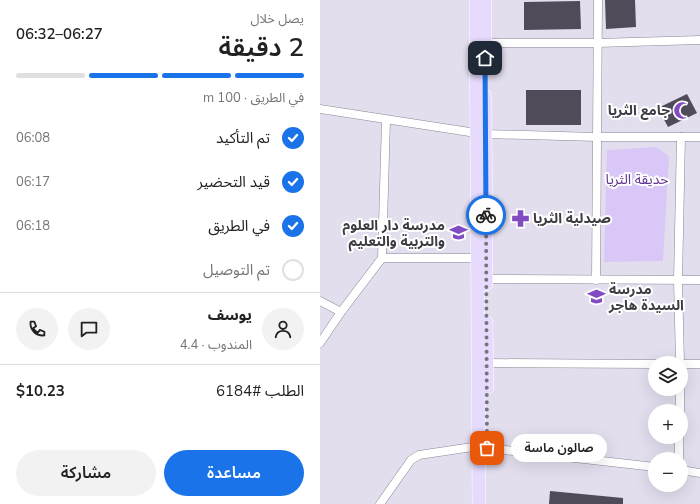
<!DOCTYPE html>
<html lang="ar">
<head>
<meta charset="utf-8">
<style>
	:root { --surface:#fff; --page:#f2f2f2; --text:#222; --muted:#767676; --line:#e0e0e0; --accent:#1a73e8 }
	body { margin:0; font-family:"Nunito Sans","Noto Sans Arabic",sans-serif; background:var(--page); color:var(--text); direction:rtl; height:100vh; display:flex; flex-direction:column; font-size:15px; white-space:nowrap }
	* { box-sizing:border-box; margin:0 }
	p { font-size:13px; color:var(--muted) }
	.icon { flex:none; width:22px; height:22px; fill:none; stroke:currentColor; stroke-width:2; stroke-linecap:round; stroke-linejoin:round }
	.map { position:relative; flex:1; overflow:hidden; direction:ltr }
	.details { display:flex; flex-direction:column; background:var(--surface); width:320px }
	.details>* { flex:none }
	.fabs { position:absolute; left:328px; top:356px; display:grid; gap:8px }
	.fabs a { display:grid; place-items:center; width:40px; height:40px; border-radius:50%; background:var(--surface); box-shadow:0 4px 16px #0002; font-size:20px }
	.pin { position:absolute; display:grid; place-items:center; width:34px; height:34px; color:#fff; margin:-17px; border-radius:8px; box-shadow:0 2px 6px #0006 }
	.courier { position:absolute; display:grid; place-items:center; width:40px; height:40px; margin:-20px; border:3px solid #1a73e8; border-radius:50%; background:#fff; color:#222; box-shadow:0 1px 5px #0007 }
	.bubble { position:absolute; height:28px; border-radius:14px; background:var(--surface); box-shadow:0 4px 16px #0002; font-size:13px; font-weight:600; line-height:28px; text-align:center; direction:rtl }
	.summary em { font-style:normal; font-weight:600 }
	.summary div { display:flex; flex-direction:column-reverse }
	.summary { display:flex; align-items:center; justify-content:space-between; height:68px; padding:0 16px }
	h1 { font-size:26px; font-weight:600; line-height:30px }
	.bar { display:grid; grid-template-columns:repeat(4,1fr); gap:6px 4px; align-content:center; height:48px; padding:0 16px }
	.bar i { height:5px; border-radius:3px; background:var(--line) }
	.bar .current { background:var(--accent) }
	.bar p { grid-column:span 4 }
	.line { display:flex; align-items:center; gap:10px; padding:0 16px; border-top:1px solid var(--line) }
	.line div { flex:1 }
	.round { display:grid; place-items:center; flex:none; width:42px; height:42px; border-radius:21px; background:var(--page) }
	ol { padding:0 16px; list-style:none }
	li { display:flex; align-items:center; gap:12px; height:44px }
	li p { margin-inline-start:auto }
	li .icon { padding:4px; border-radius:50%; background:var(--accent); color:#fff; stroke-width:4 }
	li:last-child { color:var(--muted) }
	li i { width:22px; height:22px; border:2px solid var(--line); border-radius:50% }
	.button { display:flex; gap:8px; margin-top:auto; padding:8px 16px }
	.button a { flex:1; height:46px; border-radius:24px; background:var(--accent); color:#fff; font-size:16px; font-weight:600; line-height:46px; text-align:center }
	.button a+a { background:var(--page); color:var(--text) }
	main { display:flex; flex:1; min-height:0 }
	.map>svg:first-child { display:block }
	.green { fill:#d9c8f7 }
	.building { fill:#504b59 }
	.lines { fill:none; stroke-linecap:round; stroke-linejoin:round }
	.street-casing { stroke:#8b8695; stroke-width:9 }
	.primary-casing { stroke:#fff; stroke-width:14 }
	.street { stroke:#fff; stroke-width:8 }
	.primary { stroke:#e6dafd; stroke-width:13 }
	.done { stroke:#78747e; stroke-width:4; stroke-dasharray:0 7.2 }
	.route { stroke:#1a73e8; stroke-width:5 }
	.labels { text-anchor:middle; stroke-width:4; stroke-linejoin:round; paint-order:stroke }
	.poi-label { font-size:14px; font-weight:bold; fill:#3e3b42; stroke:#fff; text-anchor:end }
	.park-label { font-size:14px; fill:#5f3392; stroke:#fff }
</style>
</head>
<body>
<main>
<div class="map">
<svg width="380" height="504" viewBox="0 0 380 504">
	<rect width="100%" height="100%" fill="#e3deee"/>
	<polygon class="green" points="336,147 349,156 343,261 284,262 287,150"/>
	<g class="building">
		<polygon points="285,0 315,0 316,27 286,29"/>
		<polygon points="260,1 261,29 204,30 204,2"/>
		<rect x="206" y="90" width="55" height="35"/>
		<polygon points="367,94 377,113 348,127 338,108"/>
		<polygon points="230,491 303,498 303,504 229,504"/>
	</g>
	<g class="lines">
		<defs>
			<g id="street">
				<polyline points="165,43 277,43 380,40"/>
				<polyline points="0,109 156,133"/>
				<polyline points="66,120 62,258 157,258"/>
				<polyline points="166,134 277,137 380,137"/>
				<polyline points="166,279 380,280"/>
				<polyline points="276,280 278,0"/>
				<polyline points="0,301 21,312"/>
				<polyline points="0,343 21,312 62,258"/>
				<polyline points="167,363 335,364"/>
				<polyline points="360,363 358,280 361,137"/>
				<polyline points="361,364 380,364"/>
				<polyline points="360,411 360,389"/>
				<polyline points="167,448 335,467"/>
				<polyline points="359,459 359,437"/>
				<polyline points="361,470 380,473"/>
				<polyline points="60,504 91,460 99,455 159,446"/>
			</g>
			<g id="primary">
				<polyline points="156,0 159,504"/>
				<polyline points="165,0 165,44"/>
				<polyline points="165,96 166,284"/>
				<polyline points="166,322 167,388"/>
			</g>
		</defs>
		<use href="#street" class="street-casing"/>
		<use href="#primary" class="primary-casing"/>
		<use href="#street" class="street"/>
		<use href="#primary" class="primary"/>
	</g>
	<g class="lines">
		<polyline class="done" points="166,215 167,448"/>
		<polyline class="route" points="165,58 166,215"/>
	</g>
	<defs>
		<symbol id="mosque-bare" viewBox="-9 -9 18 18"><path d="M3.5-4.9A6 6 0 1 0 3.5 4.9A5 5 0 1 1 3.5-4.9Z" fill="#814bc2" stroke="#fff" stroke-width="2.5" paint-order="stroke"/></symbol>
		<symbol id="pharmacy-bare" viewBox="-9 -9 18 18"><path d="M-2-6h4v4h4v4h-4v4h-4v-4h-4v-4h4Z" fill="#814bc2" stroke="#fff" stroke-width="2.5" paint-order="stroke"/></symbol>
		<symbol id="school-bare" viewBox="-9 -9 18 18"><path d="M0-5L7-2L0 1L-7-2ZM-4 1L0 2.5L4 1V4Q0 6-4 4Z" fill="#814bc2" stroke="#fff" stroke-width="2.5" paint-order="stroke"/></symbol>
	</defs>
	<g fill-rule="evenodd">
		<use href="#mosque-bare" x="350" y="98" width="25" height="25"/>
		<use href="#pharmacy-bare" x="188" y="206" width="25" height="25"/>
		<use href="#school-bare" x="126" y="220" width="25" height="25"/>
		<use href="#school-bare" x="264" y="284" width="25" height="25"/>
	</g>
	<g class="labels">
		<g class="poi-label">
			<text x="350" y="115">جامع الثريا</text>
			<text x="213" y="223" text-anchor="start">صيدلية الثريا</text>
			<text x="125" y="230">مدرسة دار العلوم<tspan x="125" dy="16">والتربية والتعليم</tspan></text>
			<text x="289" y="294" text-anchor="start">مدرسة<tspan x="289" dy="16">السيدة هاجر</tspan></text>
		</g>
		<g class="park-label">
			<text x="317" y="184">حديقة الثريا</text>
		</g>
	</g>
</svg>
<div class="fabs">
<a><svg class="icon" aria-label="layers" viewBox="0 0 24 24"><path d="M12 4l9 5-9 5-9-5zM3 14l9 5 9-5"/></svg></a>
<a>+</a>
<a>−</a>
</div>
<div class="pin" style="left:167px;top:448px;background:#ea580c"><svg class="icon" aria-label="bag" viewBox="0 0 24 24"><path d="M5 8h14l-1 12H6zM9 8a3 3 0 0 1 6 0"/></svg></div>
<div class="pin" style="left:165px;top:58px;background:#1f2937"><svg class="icon" aria-label="home" viewBox="0 0 24 24"><path d="M3 11l9-7 9 7M6 9v11h12V9"/></svg></div>
<div class="courier" style="left:166px;top:215px"><svg class="icon" aria-label="bike" viewBox="0 0 24 24"><circle cx="6" cy="16" r="4"/><circle cx="18" cy="16" r="4"/><path d="M6 16l4-8h5l3 8M10 8l3 8H6M13 5h3"/></svg></div>
<div class="bubble" style="left:191px;top:434px;width:96px">صالون ماسة</div>
</div>
<section class="details">
<div class="summary"><div><h1>2 دقيقة</h1><p>يصل خلال</p></div><em>06:27–06:32</em></div>
<div class="bar"><i class="current"></i><i class="current"></i><i class="current"></i><i></i><p>في الطريق · 100 m</p></div>
<ol>
<li><svg class="icon" aria-label="check" viewBox="0 0 24 24"><path d="M5 12l5 5 9-10"/></svg>تم التأكيد<p>06:08</p></li>
<li><svg class="icon" aria-label="check" viewBox="0 0 24 24"><path d="M5 12l5 5 9-10"/></svg>قيد التحضير<p>06:17</p></li>
<li><svg class="icon" aria-label="check" viewBox="0 0 24 24"><path d="M5 12l5 5 9-10"/></svg>في الطريق<p>06:18</p></li>
<li><i></i>تم التوصيل</li>
</ol>
<div class="line" style="height:72px"><a class="round"><svg class="icon" aria-label="person" viewBox="0 0 24 24"><circle cx="12" cy="8" r="4"/><path d="M4 21q1-7 8-7t8 7"/></svg></a><div><b>يوسف</b><p>المندوب · 4.4</p></div><a class="round"><svg class="icon" aria-label="chat" viewBox="0 0 24 24"><path d="M4 5h16v11H9l-5 4z"/></svg></a><a class="round"><svg class="icon" aria-label="phone" viewBox="0 0 24 24"><path d="M5 4h4l2 5-3 2q2 4 5 5l2-3 5 2v4C11 20 4 13 5 4z"/></svg></a></div>
<div class="line" style="height:52px"><div>الطلب #6184</div><b>$10.23</b></div>
<div class="button"><a>مساعدة</a><a>مشاركة</a></div>
</section>
</main>
</body>
</html>
